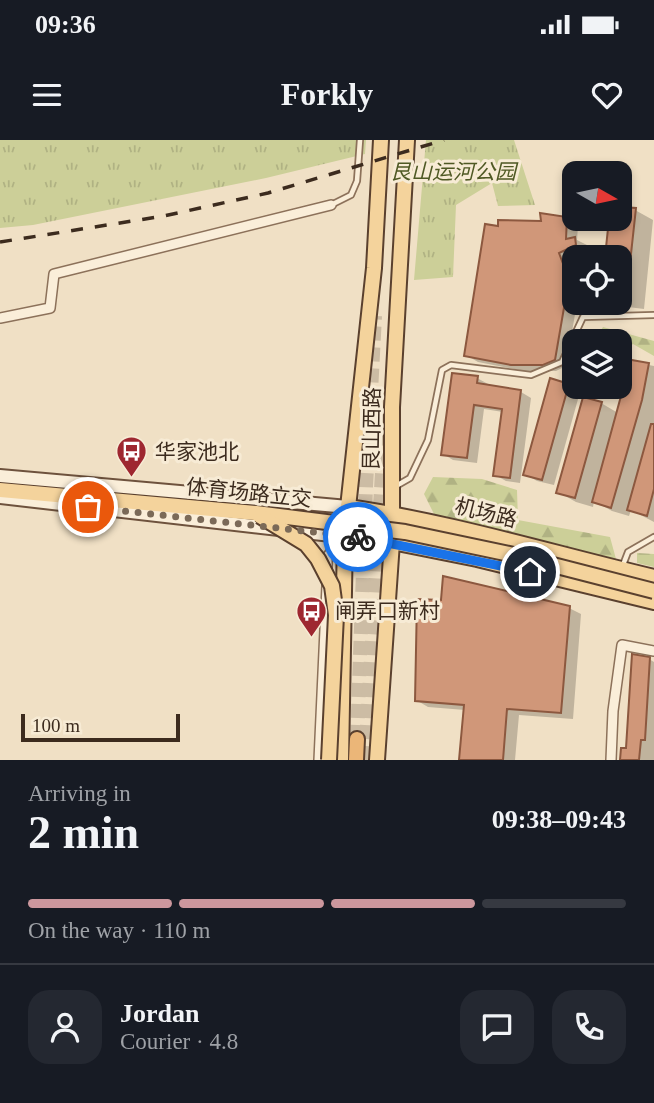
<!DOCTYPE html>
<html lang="en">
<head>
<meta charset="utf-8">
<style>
	:root { --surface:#171b24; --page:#242831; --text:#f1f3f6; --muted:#9ea1a6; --line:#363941; --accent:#cc979d }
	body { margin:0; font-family:"Times New Roman","Noto Sans SC",serif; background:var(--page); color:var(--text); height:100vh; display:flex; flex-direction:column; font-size:26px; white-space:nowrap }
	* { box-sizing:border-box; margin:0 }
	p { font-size:23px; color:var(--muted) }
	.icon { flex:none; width:38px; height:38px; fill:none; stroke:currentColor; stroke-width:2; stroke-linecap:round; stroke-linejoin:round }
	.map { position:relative; height:620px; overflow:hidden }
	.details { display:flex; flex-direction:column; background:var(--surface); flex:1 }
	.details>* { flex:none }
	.needle { width:46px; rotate:99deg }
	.tools { position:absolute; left:562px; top:21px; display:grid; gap:14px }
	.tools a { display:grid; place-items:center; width:70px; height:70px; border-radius:14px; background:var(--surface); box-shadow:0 4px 10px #0003; font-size:35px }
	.scale { position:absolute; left:21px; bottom:18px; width:159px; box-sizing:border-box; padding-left:7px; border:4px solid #3c2b1e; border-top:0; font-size:19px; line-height:24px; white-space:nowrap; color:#3c2b1e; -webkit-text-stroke:5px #f7ebd5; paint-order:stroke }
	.pin { position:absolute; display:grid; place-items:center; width:60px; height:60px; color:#fff; margin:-30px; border:4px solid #fff; border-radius:50%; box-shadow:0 2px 7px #0007 }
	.courier { position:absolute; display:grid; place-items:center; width:70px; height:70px; margin:-35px; border:5px solid #1a73e8; border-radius:50%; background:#fff; color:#222; box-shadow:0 2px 9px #0007 }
	.head em { font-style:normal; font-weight:700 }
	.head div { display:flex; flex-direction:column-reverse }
	.head { display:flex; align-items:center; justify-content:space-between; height:119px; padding:0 28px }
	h1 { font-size:46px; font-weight:700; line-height:52px }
	.bar { display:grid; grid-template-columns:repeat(4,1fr); gap:10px 7px; align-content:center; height:84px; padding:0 28px }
	.bar i { height:9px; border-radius:5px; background:var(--line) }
	.bar .active { background:var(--accent) }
	.bar p { grid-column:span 4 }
	.line { display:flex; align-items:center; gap:18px; padding:0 28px; border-top:2px solid var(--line) }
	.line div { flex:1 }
	.round { display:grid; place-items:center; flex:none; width:74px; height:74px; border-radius:21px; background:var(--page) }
	.status { display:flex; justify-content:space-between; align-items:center; height:49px; padding:0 35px; background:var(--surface); direction:ltr }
	.status svg { height:19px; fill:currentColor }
	header { display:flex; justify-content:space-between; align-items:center; height:91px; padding:0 28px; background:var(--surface); font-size:32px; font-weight:700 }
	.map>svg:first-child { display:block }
	.forest { fill:url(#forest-firs) }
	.park { fill:url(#park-tufts) }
	.shadow { fill:#0003 }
	.building { fill:#d09779; stroke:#8c583f; stroke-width:2 }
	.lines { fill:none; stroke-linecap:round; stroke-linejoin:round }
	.trunk-tunnel { stroke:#ccbca4; stroke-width:14; stroke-dasharray:14 7; stroke-linecap:butt }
	.service-casing { stroke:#8c715a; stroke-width:8 }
	.minor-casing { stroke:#8c715a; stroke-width:12 }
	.secondary-casing { stroke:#6e523d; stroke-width:16 }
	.primary-casing { stroke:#5a402e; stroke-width:18 }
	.trunk-casing { stroke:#5a402e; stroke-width:18 }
	.service { stroke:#faeed9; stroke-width:4.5 }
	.minor { stroke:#faeed9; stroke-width:9 }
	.secondary { stroke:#faeed9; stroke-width:12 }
	.primary { stroke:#f4d39c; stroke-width:14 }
	.trunk { stroke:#ebb678; stroke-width:14 }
	.rail { stroke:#3c2b1e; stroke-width:3.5; stroke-dasharray:12 12; stroke-linecap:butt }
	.primary-bridge-casing { stroke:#5a402e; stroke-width:18; stroke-linecap:butt }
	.primary-bridge { stroke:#f4d39c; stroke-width:14 }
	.done { stroke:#7b6a58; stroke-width:7; stroke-dasharray:0 12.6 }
	.route { stroke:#1a73e8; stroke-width:9 }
	.labels { text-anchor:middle; stroke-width:6; stroke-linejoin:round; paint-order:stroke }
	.park-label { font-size:21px; font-style:italic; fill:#4f5924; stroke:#f7ebd5 }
	.street-label { font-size:21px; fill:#3c2b1e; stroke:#f7ebd5 }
	.poi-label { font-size:21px; fill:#3c2b1e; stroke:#f7ebd5; text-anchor:start }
</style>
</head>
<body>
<div class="status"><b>09:36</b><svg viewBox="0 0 49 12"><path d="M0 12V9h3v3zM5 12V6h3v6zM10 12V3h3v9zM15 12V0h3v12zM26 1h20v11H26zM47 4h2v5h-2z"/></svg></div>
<header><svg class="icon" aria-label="menu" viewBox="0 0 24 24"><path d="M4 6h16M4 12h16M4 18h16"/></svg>Forkly<svg class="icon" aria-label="heart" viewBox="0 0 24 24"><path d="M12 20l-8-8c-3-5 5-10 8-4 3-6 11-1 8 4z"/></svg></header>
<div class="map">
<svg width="654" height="620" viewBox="0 0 654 620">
	<defs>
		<pattern id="forest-firs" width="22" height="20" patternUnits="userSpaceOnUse" patternTransform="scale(1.75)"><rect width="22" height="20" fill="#cccf98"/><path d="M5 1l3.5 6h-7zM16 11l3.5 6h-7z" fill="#b0b283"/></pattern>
		<pattern id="park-tufts" width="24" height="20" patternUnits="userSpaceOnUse" patternTransform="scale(1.75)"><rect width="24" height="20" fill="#cccf98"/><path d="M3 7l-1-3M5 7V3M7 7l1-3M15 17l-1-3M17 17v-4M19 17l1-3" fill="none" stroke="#b0b283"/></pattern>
	</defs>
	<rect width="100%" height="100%" fill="#f0e0c5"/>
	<g class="forest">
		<polygon points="603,187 654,201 654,216 633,204 622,213 620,224 620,201 594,201"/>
		<polygon points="433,337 482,339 517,350 518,380 610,397 616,419 435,376 424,354"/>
		<polygon points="637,413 654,414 654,427 637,423"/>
	</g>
	<g class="park">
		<polygon points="0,0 366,0 365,14 266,38 33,85 0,88"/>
		<polygon points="426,0 514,0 535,65 498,66 492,43 456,65 453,137 414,140"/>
	</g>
	<g class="shadow">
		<polygon points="620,68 635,70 653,80 644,169 620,166 614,163 620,163 620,117 607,117 611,79 620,79"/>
		<polygon points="566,79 578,86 577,100 587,105 587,112 570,119 574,130 574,163 577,163 566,226 556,231 525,231 478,222 466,215 499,88"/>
		<polygon points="628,221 654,226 654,382 631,370 629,376 612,371 594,361 593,367 576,362 558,352 601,263 618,273"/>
		<polygon points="477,238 488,244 487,247 521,252 531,258 520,343 506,341 495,335 503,272 484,269 477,323 453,320 443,314"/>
		<polygon points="568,245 580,252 554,345 537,341 525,334"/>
		<polygon points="569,468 581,474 573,579 519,575 515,620 461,620 465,570 428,567 416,560"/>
		<polygon points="649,519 654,522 654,620 622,620 622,610 628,610"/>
	</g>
	<g class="building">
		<polygon points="620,67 636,68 625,169 620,169 620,117 605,117 609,79 620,79"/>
		<polygon points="540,73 567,77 566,99 575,97 576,105 559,113 573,150 566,156 555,220 543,225 511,225 464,216 485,84 498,86 498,80 541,81"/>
		<polygon points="626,219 649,223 642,260 611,368 592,362 621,256 619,256"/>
		<polygon points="452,233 478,236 477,243 521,250 510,338 493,336 502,269 474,265 467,318 441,315"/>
		<polygon points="550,238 569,244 542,340 523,335"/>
		<polygon points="583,257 602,262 575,358 556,353"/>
		<polygon points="651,284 654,284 654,349 647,376 627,370"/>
		<polygon points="443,436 570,466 561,573 507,569 503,620 459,620 464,565 415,561 417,459 441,460"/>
		<polygon points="632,514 650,517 645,600 641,600 639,620 620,620 621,608 626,608"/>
	</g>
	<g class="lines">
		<g class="trunk-tunnel">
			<polyline points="357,599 366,347 375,176"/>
			<polyline points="365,620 386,265"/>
		</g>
		<defs>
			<g id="service">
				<polyline points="331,65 351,55 357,41 360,0"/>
				<polyline points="396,346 410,338 428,300 442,230 451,225 531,235 562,222 583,177 654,175"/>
				<polyline points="623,425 628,412 654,397"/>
			</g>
			<g id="minor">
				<polyline points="0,178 50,168 54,134 331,65"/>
				<polyline points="327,432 327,417 344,396"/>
				<polyline points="319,620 327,446"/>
				<polyline points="611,620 613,571 622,505 654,511"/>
			</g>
			<g id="secondary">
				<polyline points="0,336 348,367"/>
				<polyline points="0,357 392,402"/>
			</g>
			<g id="primary">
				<polyline points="0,350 256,373"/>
				<path d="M348 367C452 382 552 413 654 437"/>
				<polyline points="392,402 477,419 654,462"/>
				<polyline points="341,620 345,395 374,128 381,0"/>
				<polyline points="377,620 392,402 392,267 407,0"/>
			</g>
			<polyline id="trunk" points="356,620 357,599"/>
		</defs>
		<use href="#service" class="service-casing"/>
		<use href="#minor" class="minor-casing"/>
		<use href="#secondary" class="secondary-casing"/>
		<use href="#primary" class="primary-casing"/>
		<use href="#trunk" class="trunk-casing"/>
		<use href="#service" class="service"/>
		<use href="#minor" class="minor"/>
		<use href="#secondary" class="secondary"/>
		<use href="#primary" class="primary"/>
		<use href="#trunk" class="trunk"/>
		<polyline class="rail" points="0,102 164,76 268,53 444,0"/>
		<defs>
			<g id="primary-bridge">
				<polyline points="256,373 405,392 514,415 654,451"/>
				<polyline points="260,376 306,404 318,419 332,446 336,475 329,620"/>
			</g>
		</defs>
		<use href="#primary-bridge" class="primary-bridge-casing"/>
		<use href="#primary-bridge" class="primary-bridge"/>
	</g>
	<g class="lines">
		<polyline class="done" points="88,367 358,397"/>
		<polyline class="route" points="358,397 530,432"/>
	</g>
	<defs>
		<symbol id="bus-pin" viewBox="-11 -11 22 30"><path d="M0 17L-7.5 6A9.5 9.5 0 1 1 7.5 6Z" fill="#9e2730" stroke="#f7ebd5"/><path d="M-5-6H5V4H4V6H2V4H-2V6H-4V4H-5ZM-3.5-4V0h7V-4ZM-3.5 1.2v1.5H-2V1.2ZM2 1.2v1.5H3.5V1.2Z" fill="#fff"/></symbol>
	</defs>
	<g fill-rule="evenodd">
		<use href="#bus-pin" x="114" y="294" width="35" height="47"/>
		<use href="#bus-pin" x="294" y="454" width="35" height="47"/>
	</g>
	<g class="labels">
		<g class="park-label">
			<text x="453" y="39">艮山运河公园</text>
		</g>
		<g class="street-label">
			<text transform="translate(372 289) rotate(-89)" y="7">艮山西路</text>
			<text transform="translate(249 353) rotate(6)" y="7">体育场路立交</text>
			<text transform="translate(486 373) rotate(14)" y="7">机场路</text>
		</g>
		<g class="poi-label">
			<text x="155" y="319">华家池北</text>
			<text x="335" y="478">闸弄口新村</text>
		</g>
	</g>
</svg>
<div class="tools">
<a><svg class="needle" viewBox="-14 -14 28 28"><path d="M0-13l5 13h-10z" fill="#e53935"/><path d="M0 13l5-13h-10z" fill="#9ea1a6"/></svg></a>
<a><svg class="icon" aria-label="locate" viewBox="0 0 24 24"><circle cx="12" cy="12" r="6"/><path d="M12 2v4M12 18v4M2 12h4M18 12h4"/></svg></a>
<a><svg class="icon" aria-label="layers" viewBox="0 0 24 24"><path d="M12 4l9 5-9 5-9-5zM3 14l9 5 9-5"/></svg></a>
</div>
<div class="scale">100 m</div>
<div class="pin" style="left:88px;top:367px;background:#ea580c"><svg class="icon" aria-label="bag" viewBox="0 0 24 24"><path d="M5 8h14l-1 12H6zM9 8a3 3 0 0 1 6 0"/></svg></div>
<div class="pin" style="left:530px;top:432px;background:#1f2937"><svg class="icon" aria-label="home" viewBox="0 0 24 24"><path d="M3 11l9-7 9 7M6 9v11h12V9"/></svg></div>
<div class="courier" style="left:358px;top:397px"><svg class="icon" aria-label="bike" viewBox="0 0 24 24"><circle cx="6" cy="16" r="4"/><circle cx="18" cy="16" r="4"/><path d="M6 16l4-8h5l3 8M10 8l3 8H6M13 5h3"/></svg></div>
</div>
<section class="details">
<div class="head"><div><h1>2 min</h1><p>Arriving in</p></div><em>09:38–09:43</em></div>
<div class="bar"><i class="active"></i><i class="active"></i><i class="active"></i><i></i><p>On the way · 110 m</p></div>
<div class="line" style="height:126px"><a class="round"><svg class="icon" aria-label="person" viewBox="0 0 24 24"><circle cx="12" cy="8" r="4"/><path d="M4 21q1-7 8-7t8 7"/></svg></a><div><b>Jordan</b><p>Courier · 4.8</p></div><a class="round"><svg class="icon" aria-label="chat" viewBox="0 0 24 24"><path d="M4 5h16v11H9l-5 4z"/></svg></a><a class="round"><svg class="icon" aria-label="phone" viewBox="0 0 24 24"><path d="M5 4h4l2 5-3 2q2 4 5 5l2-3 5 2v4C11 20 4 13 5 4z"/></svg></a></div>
</section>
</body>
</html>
